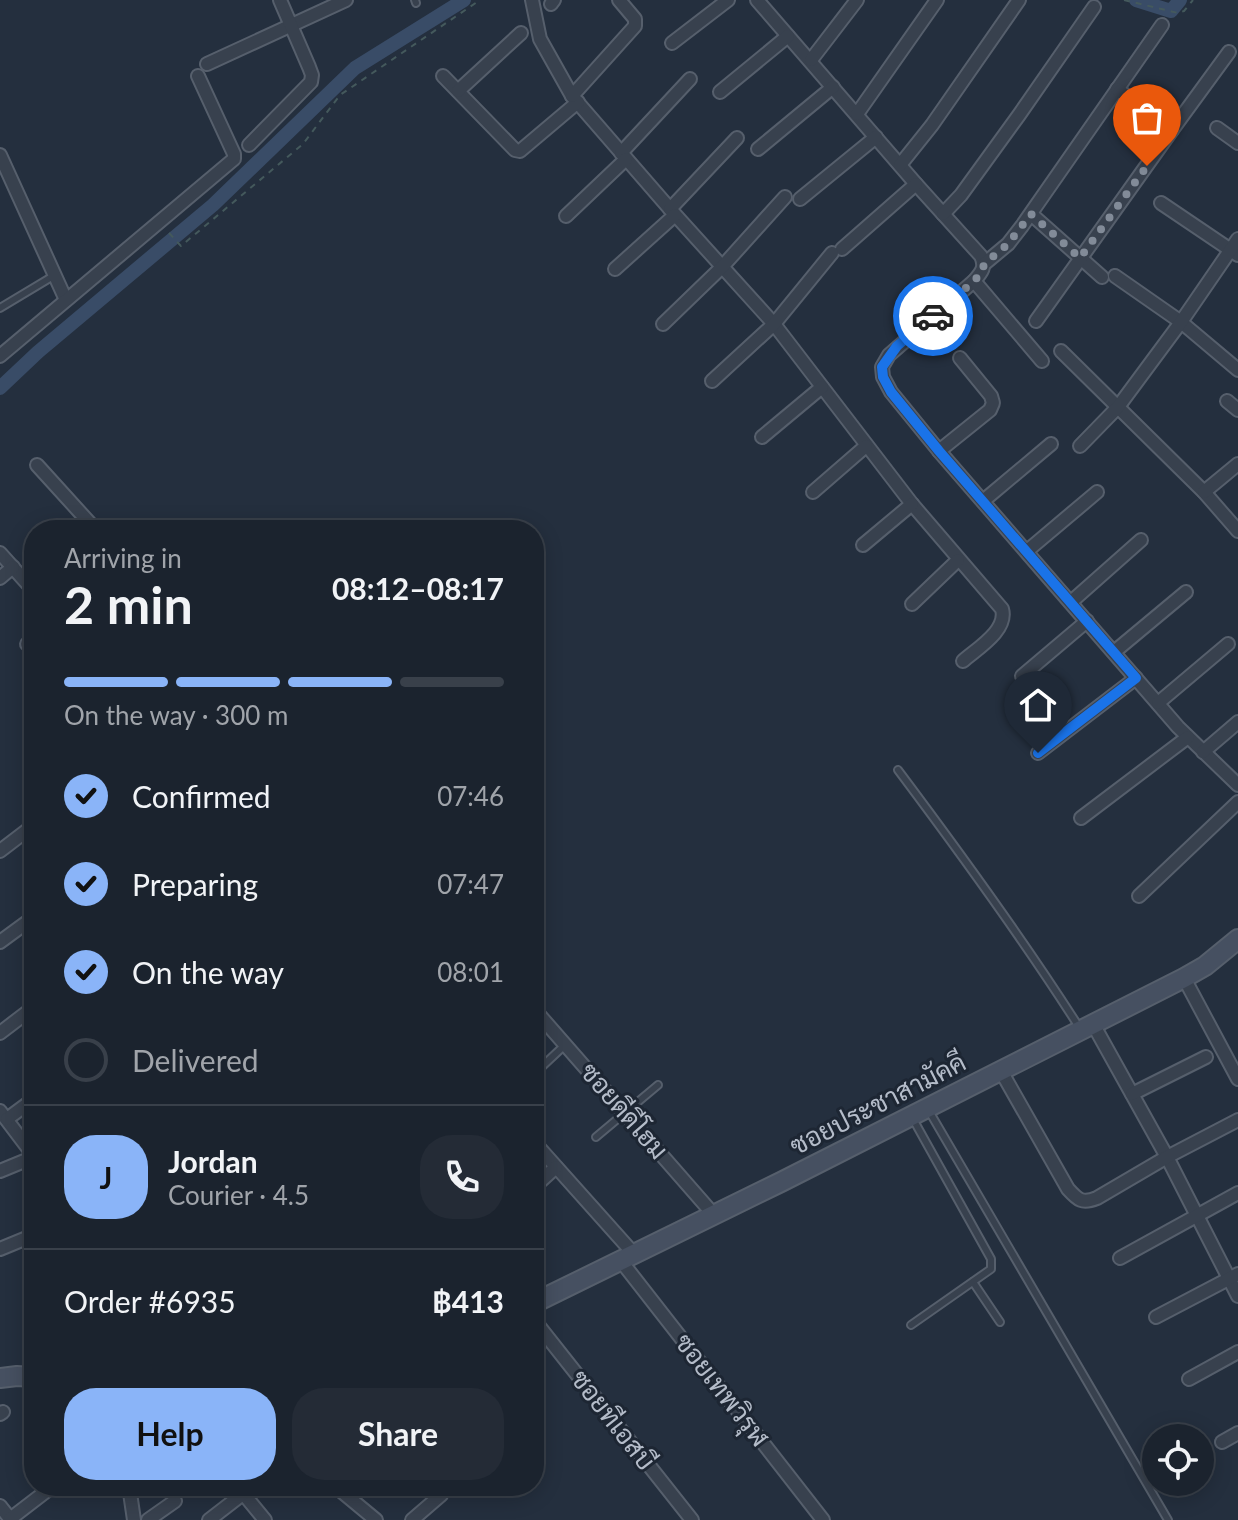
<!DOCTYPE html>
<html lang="en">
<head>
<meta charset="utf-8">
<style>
	:root { --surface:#1b232e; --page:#242b36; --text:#f1f3f6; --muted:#a0a4aa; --line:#39404a; --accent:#8ab4f8 }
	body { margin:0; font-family:Lato,Sarabun,sans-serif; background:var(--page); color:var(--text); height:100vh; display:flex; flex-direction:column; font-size:30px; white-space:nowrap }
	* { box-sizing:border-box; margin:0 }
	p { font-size:26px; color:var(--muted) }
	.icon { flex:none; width:44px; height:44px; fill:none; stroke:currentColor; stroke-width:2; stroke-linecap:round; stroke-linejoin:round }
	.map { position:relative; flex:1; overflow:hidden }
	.panel { position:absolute; left:24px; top:520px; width:520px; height:976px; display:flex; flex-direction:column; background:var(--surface); border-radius:32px; box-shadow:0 4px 20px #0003,0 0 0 2px var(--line) }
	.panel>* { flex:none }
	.tools { position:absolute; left:1142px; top:1424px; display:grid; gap:16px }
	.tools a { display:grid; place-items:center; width:72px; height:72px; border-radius:50%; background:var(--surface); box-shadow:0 4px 20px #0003,0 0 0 2px var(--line); font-size:40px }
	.pin { position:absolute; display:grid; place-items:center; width:68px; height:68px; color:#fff; margin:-82px -34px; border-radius:50% 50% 50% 0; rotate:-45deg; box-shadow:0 0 8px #0007 }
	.pin .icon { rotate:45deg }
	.courier { position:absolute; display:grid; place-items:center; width:80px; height:80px; margin:-40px; border:6px solid #1a73e8; border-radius:50%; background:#fff; color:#222; box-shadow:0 2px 10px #0007 }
	.summary em { font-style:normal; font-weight:700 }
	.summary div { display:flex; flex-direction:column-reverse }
	.summary { display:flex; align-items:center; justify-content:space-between; height:136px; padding:0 40px }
	h1 { font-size:52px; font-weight:700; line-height:60px }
	.bar { display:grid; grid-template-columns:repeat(4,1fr); gap:12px 8px; align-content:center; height:96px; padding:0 40px }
	.bar i { height:10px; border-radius:6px; background:var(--line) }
	.bar .current { background:var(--accent) }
	.bar p { grid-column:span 4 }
	.line { display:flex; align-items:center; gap:20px; padding:0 40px; border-top:2px solid var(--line) }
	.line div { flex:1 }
	.round { display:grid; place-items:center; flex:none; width:84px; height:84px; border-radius:32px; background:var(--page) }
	ol { padding:0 40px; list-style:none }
	li { display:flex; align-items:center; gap:24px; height:88px }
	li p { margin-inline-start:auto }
	li .icon { padding:8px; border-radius:50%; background:var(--accent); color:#111; stroke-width:4 }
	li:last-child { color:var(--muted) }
	li i { width:44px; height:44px; border:4px solid var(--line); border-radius:50% }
	.action { display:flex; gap:16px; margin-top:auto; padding:16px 40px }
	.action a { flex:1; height:92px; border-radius:32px; background:var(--accent); color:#111; font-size:32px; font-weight:700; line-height:92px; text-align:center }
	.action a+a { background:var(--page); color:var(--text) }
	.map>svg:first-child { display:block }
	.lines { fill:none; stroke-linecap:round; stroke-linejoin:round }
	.canal { stroke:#394c67; stroke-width:14 }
	.lane-casing { stroke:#565f6c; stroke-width:10 }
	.street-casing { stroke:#565f6c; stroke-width:16 }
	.secondary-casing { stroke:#565f6c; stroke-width:22 }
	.path { stroke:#44595c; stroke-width:2; stroke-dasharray:6 6; stroke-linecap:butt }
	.lane { stroke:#38414e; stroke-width:6 }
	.street { stroke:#38414e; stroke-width:12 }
	.secondary { stroke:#465061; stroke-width:18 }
	.done { stroke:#828b98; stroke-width:8; stroke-dasharray:0 14.4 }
	.route { stroke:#1a73e8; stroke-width:10 }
	.labels { text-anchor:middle; stroke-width:6; stroke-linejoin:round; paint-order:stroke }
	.street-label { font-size:26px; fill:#b4bcc9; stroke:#1d2633 }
</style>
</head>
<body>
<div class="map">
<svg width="1238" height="1520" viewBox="0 0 1238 1520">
	<rect width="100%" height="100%" fill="#242f3e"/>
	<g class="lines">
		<g class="canal">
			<polyline points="1136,0 1171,11 1180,0"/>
			<polyline points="0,388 38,352 213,205 355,68 464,0"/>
		</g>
		<defs>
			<g id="lane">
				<polyline points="415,0 416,3"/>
				<polyline points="0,308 55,275"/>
				<path d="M898 770C961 854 1023 939 1079 1027"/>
				<polyline points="534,951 537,948"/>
				<polyline points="534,1074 566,1044"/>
				<polyline points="929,1111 1168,1520"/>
				<polyline points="596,1137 658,1085"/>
				<polyline points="973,1282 1000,1322"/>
				<polyline points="911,1325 991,1269 991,1259 913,1119"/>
			</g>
			<g id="street">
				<path d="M532 0 540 39 572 96 670 209 774 324 912 504 1002 609C1008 630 978 648 963 661"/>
				<path d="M757 0 916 184 981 256C986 267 982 272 974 281L889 355 882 367 883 377 891 392 939 451 1178 727 1238 785"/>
				<polyline points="551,4 554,0"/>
				<polyline points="672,43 728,0"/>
				<polyline points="811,60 857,0"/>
				<polyline points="207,64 346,0"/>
				<polyline points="443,76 515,150 520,151 578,102"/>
				<polyline points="458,91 521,33"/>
				<polyline points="720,92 788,36"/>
				<polyline points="572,96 635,26 635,19 619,0"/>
				<polyline points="857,114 937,0"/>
				<polyline points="1217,128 1238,143"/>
				<polyline points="1172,130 1229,52"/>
				<polyline points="249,145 311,82 312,75 309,67 280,0"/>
				<polyline points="758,149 833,87"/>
				<polyline points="621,153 690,79"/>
				<polyline points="0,155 66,300"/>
				<polyline points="900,165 932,125 1019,0"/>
				<polyline points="800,199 876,137"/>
				<polyline points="1161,203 1238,255"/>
				<polyline points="670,209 737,138"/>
				<polyline points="943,214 961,195 1019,115 1094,7"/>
				<polyline points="1031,214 1102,277"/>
				<polyline points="566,216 626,159"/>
				<polyline points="842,249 916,184"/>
				<polyline points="984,264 1008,244 1022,226 1162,25"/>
				<polyline points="615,269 675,215"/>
				<polyline points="1115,276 1181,322 1238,370"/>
				<polyline points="974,281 1042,361"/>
				<polyline points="1036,321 1172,130 1117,89"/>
				<polyline points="663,324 722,267 785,197"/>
				<polyline points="1061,351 1204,492 1238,531"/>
				<polyline points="0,356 234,159 234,154 198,76"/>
				<polyline points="712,381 774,324 832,253"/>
				<polyline points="1227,401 1238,410"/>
				<polyline points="762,437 822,387"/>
				<polyline points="1080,446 1118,407 1181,322 1238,239"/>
				<polyline points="939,451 990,410 993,403 991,396 960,358"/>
				<polyline points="37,465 96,530"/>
				<polyline points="813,492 866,446"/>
				<polyline points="1204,492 1238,464"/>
				<polyline points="983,501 1051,444"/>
				<polyline points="863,545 912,504"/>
				<polyline points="1027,551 1097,492"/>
				<polyline points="0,553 34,591"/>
				<polyline points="0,578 13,567"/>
				<polyline points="1071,602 1141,540"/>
				<polyline points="912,604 958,560"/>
				<polyline points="27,644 34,638"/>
				<polyline points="1114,652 1186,592"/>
				<polyline points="1022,676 1087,621"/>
				<polyline points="1158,703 1228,644"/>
				<polyline points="1203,752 1238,722"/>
				<polyline points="1038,753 1136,678"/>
				<polyline points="1081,818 1188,737"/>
				<polyline points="0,851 34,825"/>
				<polyline points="1139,896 1238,802"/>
				<polyline points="0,942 34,917"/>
				<polyline points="1184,978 1238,1079"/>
				<polyline points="534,1009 714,1215"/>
				<polyline points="1093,1024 1167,1157 1238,1296"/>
				<polyline points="0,1033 34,1007"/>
				<path d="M1001 1071 1068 1189C1078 1200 1082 1204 1097 1198L1167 1157 1238 1120"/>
				<polyline points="1132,1094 1206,1057"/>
				<polyline points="0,1111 34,1156"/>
				<polyline points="7,1119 34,1099"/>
				<polyline points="534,1142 634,1254"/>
				<polyline points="0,1171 34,1157"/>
				<polyline points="534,1187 556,1167"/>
				<polyline points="0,1249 34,1235"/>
				<polyline points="1120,1258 1238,1193"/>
				<polyline points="621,1261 823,1520"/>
				<polyline points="30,1313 34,1312"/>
				<polyline points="1156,1317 1238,1274"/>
				<polyline points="534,1320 692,1520"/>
				<polyline points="1189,1379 1238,1352"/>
				<polyline points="0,1414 3,1412"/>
				<polyline points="1222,1442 1238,1433"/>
				<polyline points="129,1486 134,1520"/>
				<polyline points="237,1486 265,1520"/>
				<polyline points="335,1486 376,1520"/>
				<polyline points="0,1506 11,1520"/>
				<polyline points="10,1519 53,1486"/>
				<polyline points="148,1520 175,1501"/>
				<polyline points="209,1520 253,1486"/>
				<polyline points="412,1520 441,1495"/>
			</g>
			<g id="secondary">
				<polyline points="534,1303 781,1182 1184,978 1205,966 1238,939"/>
				<polyline points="0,1378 17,1376 34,1377"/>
			</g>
		</defs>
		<use href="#lane" class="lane-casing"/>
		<use href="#street" class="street-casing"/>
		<use href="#secondary" class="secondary-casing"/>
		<g class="path">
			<polyline points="1124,0 1178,13 1184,11 1193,0"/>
			<polyline points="169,233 181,246 303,144 340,95 480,0"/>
		</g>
		<use href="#lane" class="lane"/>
		<use href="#street" class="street"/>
		<use href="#secondary" class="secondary"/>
	</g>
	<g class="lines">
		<polyline class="done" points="933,316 974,281 982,272 984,264 1008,244 1031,214 1080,258 1147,166"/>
		<polyline class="route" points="933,316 897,346 882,367 883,377 891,392 939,451 1136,678 1038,753"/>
	</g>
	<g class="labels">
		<g class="street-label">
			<text transform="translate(878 1104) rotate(-27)" y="9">ซอยประชาสามัคคี</text>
			<text transform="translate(624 1111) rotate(49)" y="9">ซอยดีดีโฮม</text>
			<text transform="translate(722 1390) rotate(52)" y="9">ซอยเทพวิรุฬ</text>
			<text transform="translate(613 1420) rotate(52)" y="9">ซอยทีเอสบี</text>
		</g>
	</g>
</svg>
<div class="tools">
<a><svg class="icon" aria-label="locate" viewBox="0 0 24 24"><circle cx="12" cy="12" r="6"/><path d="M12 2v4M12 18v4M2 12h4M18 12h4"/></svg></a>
</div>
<div class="pin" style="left:1147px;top:166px;background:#ea580c"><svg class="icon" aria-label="bag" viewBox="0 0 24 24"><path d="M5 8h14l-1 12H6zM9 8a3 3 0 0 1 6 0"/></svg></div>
<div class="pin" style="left:1038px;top:753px;background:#1f2937"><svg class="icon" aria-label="home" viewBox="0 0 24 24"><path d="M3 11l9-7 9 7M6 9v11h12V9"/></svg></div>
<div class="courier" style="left:933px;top:316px"><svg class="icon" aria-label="car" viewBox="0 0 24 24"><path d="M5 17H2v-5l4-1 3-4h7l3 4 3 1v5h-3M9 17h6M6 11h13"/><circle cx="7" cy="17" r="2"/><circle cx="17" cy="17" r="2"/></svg></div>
<section class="panel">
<div class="summary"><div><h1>2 min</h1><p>Arriving in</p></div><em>08:12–08:17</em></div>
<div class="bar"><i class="current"></i><i class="current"></i><i class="current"></i><i></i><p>On the way · 300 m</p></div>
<ol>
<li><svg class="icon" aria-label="check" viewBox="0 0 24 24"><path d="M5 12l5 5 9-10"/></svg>Confirmed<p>07:46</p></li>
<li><svg class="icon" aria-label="check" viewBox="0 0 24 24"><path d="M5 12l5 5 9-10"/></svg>Preparing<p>07:47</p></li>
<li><svg class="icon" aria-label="check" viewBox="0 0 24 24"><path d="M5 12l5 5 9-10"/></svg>On the way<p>08:01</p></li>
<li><i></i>Delivered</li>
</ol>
<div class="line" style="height:144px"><b class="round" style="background:var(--accent);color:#111">J</b><div><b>Jordan</b><p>Courier · 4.5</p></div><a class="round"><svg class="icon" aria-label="phone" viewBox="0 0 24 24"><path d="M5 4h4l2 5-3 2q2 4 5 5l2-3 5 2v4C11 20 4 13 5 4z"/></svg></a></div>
<div class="line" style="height:104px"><div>Order #6935</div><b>฿413</b></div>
<div class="action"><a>Help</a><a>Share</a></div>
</section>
</div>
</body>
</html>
